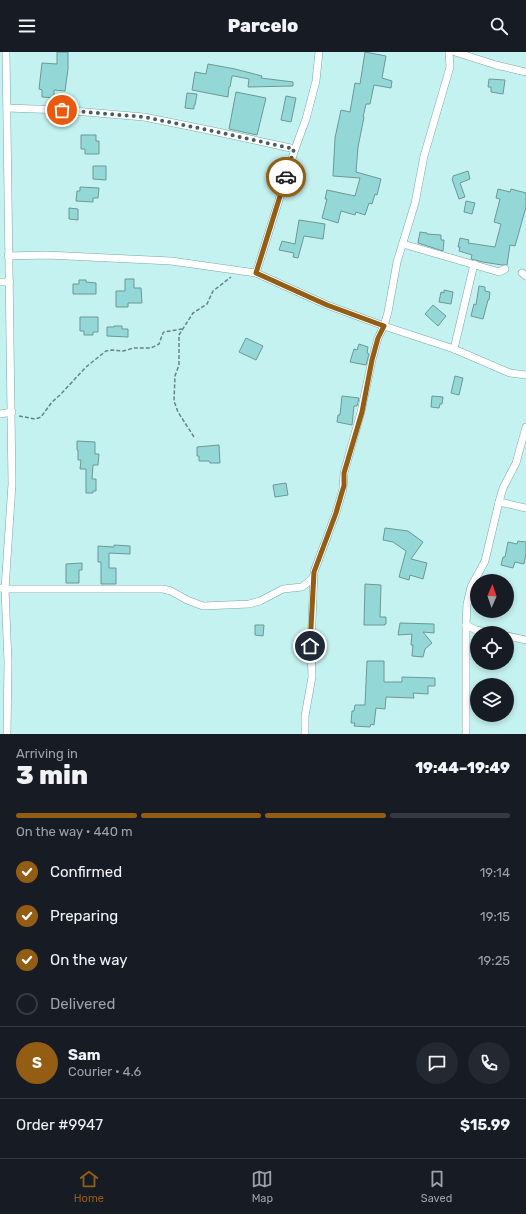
<!DOCTYPE html>
<html lang="en">
<head>
<meta charset="utf-8">
<style>
	:root { --surface:#171b24; --page:#242831; --text:#f1f3f6; --muted:#9ea1a6; --line:#363941; --accent:#935e13 }
	body { margin:0; font-family:Rubik,sans-serif; background:var(--page); color:var(--text); height:100vh; display:flex; flex-direction:column; font-size:15px; white-space:nowrap }
	* { box-sizing:border-box; margin:0 }
	p { font-size:13px; color:var(--muted) }
	.icon { flex:none; width:22px; height:22px; fill:none; stroke:currentColor; stroke-width:2; stroke-linecap:round; stroke-linejoin:round }
	.map { position:relative; height:682px; overflow:hidden }
	.drawer { display:flex; flex-direction:column; background:var(--surface); flex:1 }
	.drawer>* { flex:none }
	.needle { width:26px; rotate:2deg }
	.tools { position:absolute; left:470px; top:522px; display:grid; gap:8px }
	.tools a { display:grid; place-items:center; width:44px; height:44px; border-radius:50%; background:var(--surface); box-shadow:0 2px 6px #0003; font-size:20px }
	.pin { position:absolute; display:grid; place-items:center; width:34px; height:34px; color:#fff; margin:-17px; border:2px solid #fff; border-radius:50%; box-shadow:0 1px 4px #0007 }
	.courier { position:absolute; display:grid; place-items:center; width:40px; height:40px; margin:-20px; border:3px solid #935e13; border-radius:50%; background:#fff; color:#222; box-shadow:0 1px 5px #0007 }
	.overview em { font-style:normal; font-weight:800 }
	.overview div { display:flex; flex-direction:column-reverse }
	.overview { display:flex; align-items:center; justify-content:space-between; height:68px; padding:0 16px }
	h1 { font-size:26px; font-weight:800; line-height:30px }
	.bar { display:grid; grid-template-columns:repeat(4,1fr); gap:6px 4px; align-content:center; height:48px; padding:0 16px }
	.bar i { height:5px; border-radius:3px; background:var(--line) }
	.bar .current { background:var(--accent) }
	.bar p { grid-column:span 4 }
	.line { display:flex; align-items:center; gap:10px; padding:0 16px; border-top:1px solid var(--line) }
	.line div { flex:1 }
	.round { display:grid; place-items:center; flex:none; width:42px; height:42px; border-radius:21px; background:var(--page) }
	ol { padding:0 16px; list-style:none }
	li { display:flex; align-items:center; gap:12px; height:44px }
	li p { margin-inline-start:auto }
	li .icon { padding:4px; border-radius:50%; background:var(--accent); color:#fff; stroke-width:4 }
	li:last-child { color:var(--muted) }
	li i { width:22px; height:22px; border:2px solid var(--line); border-radius:50% }
	header { display:flex; justify-content:space-between; align-items:center; height:52px; padding:0 16px; background:var(--surface); font-size:18px; font-weight:800 }
	.tabs { display:flex; justify-content:space-around; align-items:center; height:56px; border-top:1px solid var(--line); background:var(--surface); font-size:11px; color:var(--muted) }
	.tabs a { display:grid; justify-items:center; gap:2px }
	.tabs .current { color:var(--accent) }
	.map>svg:first-child { display:block }
	.building { fill:#93d8d6; stroke:#6d9897 }
	.lines { fill:none; stroke-linecap:round; stroke-linejoin:round }
	.minor-casing { stroke:#7ca8a6; stroke-width:8 }
	.path { stroke:#668584; stroke-width:1.5; stroke-dasharray:4 2; stroke-linecap:butt }
	.minor { stroke:#fff; stroke-width:7 }
	.done { stroke:#46605f; stroke-width:4; stroke-dasharray:0 7.2 }
	.route { stroke:#935e13; stroke-width:5 }
</style>
</head>
<body>
<header><svg class="icon" aria-label="menu" viewBox="0 0 24 24"><path d="M4 6h16M4 12h16M4 18h16"/></svg>Parcelo<svg class="icon" aria-label="search" viewBox="0 0 24 24"><circle cx="10" cy="10" r="6"/><path d="M15 15l6 6"/></svg></header>
<div class="map">
<svg width="526" height="682" viewBox="0 0 526 682">
	<rect width="100%" height="100%" fill="#c4f2f0"/>
	<g class="building">
		<polygon points="57,0 68,0 68,17 65,39 54,38 54,46 42,45 42,38 39,37 42,11 57,12"/>
		<polygon points="365,0 386,4 382,26 392,29 391,36 374,33 370,52 366,52 363,65 364,65 358,95 356,120 381,127 377,143 375,142 372,152 369,151 365,163 356,160 355,163 341,159 338,171 322,166 327,147 325,147 327,138 355,144 360,126 333,124 335,86 341,58 350,60 355,31 360,32"/>
		<polygon points="208,12 235,17 262,24 261,26 293,30 293,34 248,35 249,27 234,24 232,24 230,35 229,35 228,45 192,38 195,20 206,22"/>
		<polygon points="489,27 505,28 503,42 491,40 491,35 488,35"/>
		<polygon points="236,40 266,46 257,83 229,77"/>
		<polygon points="187,41 197,42 195,53 194,53 194,57 185,56"/>
		<polygon points="286,44 296,46 291,70 281,68"/>
		<polygon points="81,83 96,83 96,89 99,89 99,102 85,102 85,97 81,97"/>
		<polygon points="93,114 106,114 106,128 93,127"/>
		<polygon points="468,119 470,127 460,131 465,145 459,147 452,127 453,126 453,124"/>
		<polygon points="80,135 99,136 98,146 93,146 93,150 76,149 77,139 80,139"/>
		<polygon points="498,137 510,140 511,137 526,141 526,155 515,194 510,193 507,213 502,213 483,210 471,207 472,203 459,199 460,195 458,195 460,186 469,188 468,191 495,195 501,172 494,170 500,147 496,146"/>
		<polygon points="466,149 475,151 472,162 464,160"/>
		<polygon points="69,156 78,157 78,168 69,167"/>
		<polygon points="299,168 325,172 323,187 304,184 298,206 293,205 294,201 279,198 282,189 295,192"/>
		<polygon points="420,180 427,181 427,182 441,183 441,188 444,188 443,199 418,191"/>
		<polygon points="125,227 134,227 134,236 141,236 142,251 128,251 128,255 116,255 116,239 125,239"/>
		<polygon points="79,228 86,228 86,230 96,231 96,242 73,242 73,232 79,232"/>
		<polygon points="479,234 485,235 485,239 490,240 489,248 488,248 483,267 471,264 474,252 476,253"/>
		<polygon points="444,238 453,240 451,252 439,250 441,240 444,241"/>
		<polygon points="433,253 446,264 438,274 425,262"/>
		<polygon points="80,265 98,265 98,280 93,280 93,283 84,283 84,279 80,279"/>
		<polygon points="114,274 122,274 122,277 128,277 128,285 107,284 107,275 114,275"/>
		<polygon points="246,286 263,294 256,308 239,300"/>
		<polygon points="359,292 368,295 367,301 369,302 366,313 350,310 354,297 357,298"/>
		<polygon points="455,324 463,326 459,343 451,341"/>
		<polygon points="342,344 359,346 357,354 354,354 352,373 337,370 338,363 340,363"/>
		<polygon points="432,344 443,345 442,352 440,352 439,356 431,355"/>
		<polygon points="77,389 95,390 95,402 99,402 98,413 93,413 92,427 96,427 96,439 93,439 93,441 86,441 86,417 80,417 81,408 78,408 78,398 77,398"/>
		<polygon points="219,393 220,411 210,411 209,409 199,409 199,404 197,404 197,395"/>
		<polygon points="286,431 288,443 275,445 273,433"/>
		<polygon points="385,476 408,479 423,490 411,507 427,511 423,527 410,523 409,528 399,525 406,499 393,490 383,488"/>
		<polygon points="518,489 526,490 526,501 524,512 515,510 513,516 501,513 503,505 505,505 508,490 517,492"/>
		<polygon points="114,493 130,494 130,502 109,501 109,516 116,516 116,532 101,532 101,510 98,510 98,494 114,495"/>
		<polygon points="82,511 82,518 79,518 79,531 66,531 66,512"/>
		<polygon points="365,532 381,533 380,565 386,565 386,572 385,572 385,573 364,573"/>
		<polygon points="400,571 434,572 434,581 423,580 432,591 425,597 423,605 412,604 413,593 411,593 412,582 398,583"/>
		<polygon points="255,573 264,573 263,584 255,583"/>
		<polygon points="367,609 384,609 384,630 402,630 402,625 435,626 435,634 428,634 428,642 413,641 414,646 386,645 385,657 376,656 374,673 371,672 370,675 354,674 355,671 351,671 352,659 354,659 355,653 365,653"/>
	</g>
	<g class="lines">
		<defs>
			<g id="minor">
				<polyline points="6,0 12,432 5,537 8,610 7,682"/>
				<polyline points="455,0 496,13 526,20"/>
				<polyline points="7,56 62,58 144,65 213,79 295,97"/>
				<polyline points="403,192 499,220 505,217"/>
				<polyline points="8,204 47,203 171,209 256,221 327,253 384,274 454,297 510,321 526,323"/>
				<polyline points="256,221 295,97 306,67 316,29 319,0"/>
				<polyline points="522,221 526,224"/>
				<polyline points="0,230 10,230"/>
				<polyline points="454,297 474,212"/>
				<polyline points="0,362 12,360"/>
				<polyline points="499,450 526,456"/>
				<polyline points="0,536 5,537 163,537 171,539 187,548 203,554 249,552 260,549 283,537 302,535 313,526"/>
				<polyline points="466,573 476,578 492,581"/>
				<polyline points="507,584 526,588"/>
				<polyline points="305,682 305,664 312,625 311,594 314,520 336,461 343,437 344,421 361,360 372,308 378,286 384,274 388,260 397,210 415,151 424,104 450,15 449,0"/>
				<polyline points="466,682 466,573 467,552 471,535 485,509 499,450 503,436 516,411 526,375"/>
			</g>
		</defs>
		<use href="#minor" class="minor-casing"/>
		<g class="path">
			<polyline points="19,364 35,367 41,365 52,350 60,343 86,315 106,299 112,298 123,299 134,296 151,296 159,292 163,281 164,280 182,277"/>
			<polyline points="194,385 178,360 174,349 175,324 179,313 179,283 193,261 207,252 213,239 231,225"/>
		</g>
		<use href="#minor" class="minor"/>
	</g>
	<g class="lines">
		<polyline class="done" points="62,58 144,65 213,79 294,97 286,125"/>
		<polyline class="route" points="286,125 256,221 327,253 384,274 378,286 372,308 362,360 344,421 344,434 342,440 336,461 314,520 310,594"/>
	</g>
</svg>
<div class="tools">
<a><svg class="needle" viewBox="-14 -14 28 28"><path d="M0-13l5 13h-10z" fill="#e53935"/><path d="M0 13l5-13h-10z" fill="#9ea1a6"/></svg></a>
<a><svg class="icon" aria-label="locate" viewBox="0 0 24 24"><circle cx="12" cy="12" r="6"/><path d="M12 2v4M12 18v4M2 12h4M18 12h4"/></svg></a>
<a><svg class="icon" aria-label="layers" viewBox="0 0 24 24"><path d="M12 4l9 5-9 5-9-5zM3 14l9 5 9-5"/></svg></a>
</div>
<div class="pin" style="left:62px;top:58px;background:#ea580c"><svg class="icon" aria-label="bag" viewBox="0 0 24 24"><path d="M5 8h14l-1 12H6zM9 8a3 3 0 0 1 6 0"/></svg></div>
<div class="pin" style="left:310px;top:594px;background:#1f2937"><svg class="icon" aria-label="home" viewBox="0 0 24 24"><path d="M3 11l9-7 9 7M6 9v11h12V9"/></svg></div>
<div class="courier" style="left:286px;top:125px"><svg class="icon" aria-label="car" viewBox="0 0 24 24"><path d="M5 17H2v-5l4-1 3-4h7l3 4 3 1v5h-3M9 17h6M6 11h13"/><circle cx="7" cy="17" r="2"/><circle cx="17" cy="17" r="2"/></svg></div>
</div>
<section class="drawer">
<div class="overview"><div><h1>3 min</h1><p>Arriving in</p></div><em>19:44–19:49</em></div>
<div class="bar"><i class="current"></i><i class="current"></i><i class="current"></i><i></i><p>On the way · 440 m</p></div>
<ol>
<li><svg class="icon" aria-label="check" viewBox="0 0 24 24"><path d="M5 12l5 5 9-10"/></svg>Confirmed<p>19:14</p></li>
<li><svg class="icon" aria-label="check" viewBox="0 0 24 24"><path d="M5 12l5 5 9-10"/></svg>Preparing<p>19:15</p></li>
<li><svg class="icon" aria-label="check" viewBox="0 0 24 24"><path d="M5 12l5 5 9-10"/></svg>On the way<p>19:25</p></li>
<li><i></i>Delivered</li>
</ol>
<div class="line" style="height:72px"><b class="round" style="background:var(--accent);color:#fff">S</b><div><b>Sam</b><p>Courier · 4.6</p></div><a class="round"><svg class="icon" aria-label="chat" viewBox="0 0 24 24"><path d="M4 5h16v11H9l-5 4z"/></svg></a><a class="round"><svg class="icon" aria-label="phone" viewBox="0 0 24 24"><path d="M5 4h4l2 5-3 2q2 4 5 5l2-3 5 2v4C11 20 4 13 5 4z"/></svg></a></div>
<div class="line" style="height:52px"><div>Order #9947</div><b>$15.99</b></div>
</section>
<nav class="tabs">
<a class="current"><svg class="icon" aria-label="home" viewBox="0 0 24 24"><path d="M3 11l9-7 9 7M6 9v11h12V9"/></svg>Home</a>
<a><svg class="icon" aria-label="map" viewBox="0 0 24 24"><path d="M3 6l6-2 6 2 6-2v14l-6 2-6-2-6 2zM9 4v14M15 6v14"/></svg>Map</a>
<a><svg class="icon" aria-label="saved" viewBox="0 0 24 24"><path d="M7 4h10v16l-5-4-5 4z"/></svg>Saved</a>
</nav>
</body>
</html>
